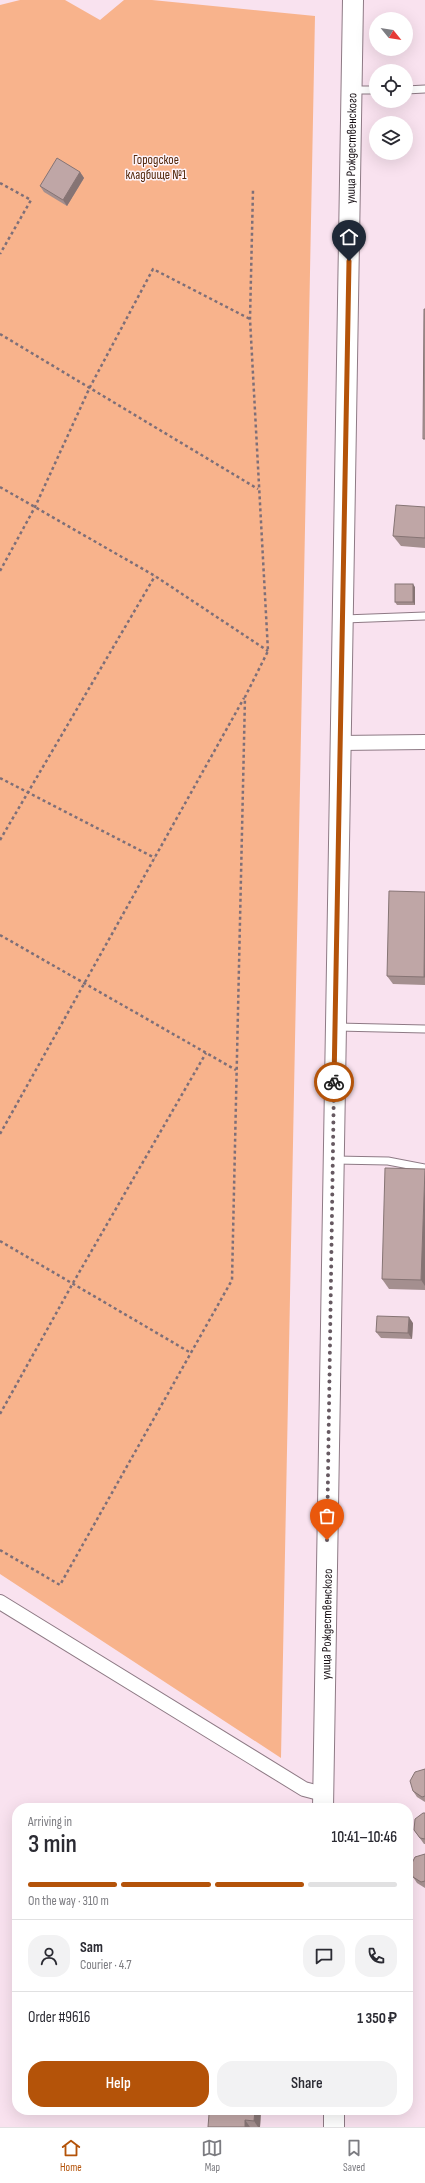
<!DOCTYPE html>
<html lang="en">
<head>
<meta charset="utf-8">
<style>
	:root { --surface:#fff; --page:#f2f2f3; --text:#2b2b33; --muted:#7c7c81; --line:#e1e1e2; --accent:#b45309 }
	body { margin:0; font-family:"Sofia Sans Condensed",sans-serif; background:var(--page); color:var(--text); height:100vh; display:flex; flex-direction:column; font-size:15px; white-space:nowrap }
	* { box-sizing:border-box; margin:0 }
	p { font-size:13px; color:var(--muted) }
	.icon { flex:none; width:22px; height:22px; fill:none; stroke:currentColor; stroke-width:2; stroke-linecap:round; stroke-linejoin:round }
	.map { position:relative; flex:1; overflow:hidden }
	.panel { position:absolute; left:12px; top:1803px; width:401px; height:312px; display:flex; flex-direction:column; background:var(--surface); border-radius:16px; box-shadow:0 4px 16px #0002 }
	.panel>* { flex:none }
	.needle { width:26px; rotate:120deg }
	.controls { position:absolute; left:369px; top:12px; display:grid; gap:8px }
	.controls a { display:grid; place-items:center; width:44px; height:44px; border-radius:50%; background:var(--surface); box-shadow:0 4px 16px #0002; font-size:20px }
	.pin { position:absolute; display:grid; place-items:center; width:34px; height:34px; color:#fff; margin:-41px -17px; border-radius:50% 50% 50% 0; rotate:-45deg; box-shadow:0 0 4px #0007 }
	.pin .icon { rotate:45deg }
	.courier { position:absolute; display:grid; place-items:center; width:40px; height:40px; margin:-20px; border:3px solid #b45309; border-radius:50%; background:#fff; color:#222; box-shadow:0 1px 5px #0007 }
	.summary em { font-style:normal; font-weight:600 }
	.summary div { display:flex; flex-direction:column-reverse }
	.summary { display:flex; align-items:center; justify-content:space-between; height:68px; padding:0 16px }
	h1 { font-size:26px; font-weight:600; line-height:30px }
	.bar { display:grid; grid-template-columns:repeat(4,1fr); gap:6px 4px; align-content:center; height:48px; padding:0 16px }
	.bar i { height:5px; border-radius:3px; background:var(--line) }
	.bar .active { background:var(--accent) }
	.bar p { grid-column:span 4 }
	.line { display:flex; align-items:center; gap:10px; padding:0 16px; border-top:1px solid var(--line) }
	.line div { flex:1 }
	.round { display:grid; place-items:center; flex:none; width:42px; height:42px; border-radius:16px; background:var(--page) }
	.action { display:flex; gap:8px; margin-top:auto; padding:8px 16px }
	.action a { flex:1; height:46px; border-radius:16px; background:var(--accent); color:#fff; font-size:16px; font-weight:600; line-height:46px; text-align:center }
	.action a+a { background:var(--page); color:var(--text) }
	.dock { display:flex; justify-content:space-around; align-items:center; height:56px; border-top:1px solid var(--line); background:var(--surface); font-size:11px; color:var(--muted) }
	.dock a { display:grid; justify-items:center; gap:2px }
	.dock .active { color:var(--accent) }
	.map>svg:first-child { display:block }
	.green { fill:#f8b38c }
	.lines { fill:none; stroke-linecap:round; stroke-linejoin:round }
	.lane-casing { stroke:#8e7a85; stroke-width:9 }
	.street-casing { stroke:#8e7a85; stroke-width:16 }
	.secondary-casing { stroke:#8e7a85; stroke-width:22 }
	.path { stroke:#7e6f78; stroke-width:2.5; stroke-dasharray:3 3; stroke-linecap:butt }
	.lane { stroke:#fff; stroke-width:7 }
	.street { stroke:#fff; stroke-width:14 }
	.secondary { stroke:#fff; stroke-width:20 }
	.wall { fill:#a48f8f }
	.shaded-wall { fill:#867474 }
	.building { fill:#bfa6a6; stroke:#867474 }
	.done { stroke:#665961; stroke-width:4; stroke-dasharray:0 7.2 }
	.route { stroke:#b45309; stroke-width:5 }
	.labels { text-anchor:middle; stroke-width:3; stroke-linejoin:round; paint-order:stroke }
	.street-label { font-size:13px; fill:#170f14; stroke:#fdf3f9 }
	.park-label { font-size:13px; fill:#54290c; stroke:#fdf3f9 }
</style>
</head>
<body>
<div class="map">
<svg width="425" height="2127" viewBox="0 0 425 2127">
	<rect width="100%" height="100%" fill="#f9e2ef"/>
	<polygon class="green" points="20,0 65,0 100,20 124,0 152,0 315,16 281,1758 0,1574 0,5"/>
	<g class="lines">
		<defs>
			<g id="lane">
				<polyline points="352,90 376,90"/>
				<polyline points="406,90 425,89"/>
				<polyline points="344,619 425,616"/>
				<polyline points="337,1027 425,1029"/>
				<polyline points="335,1160 388,1161 425,1168"/>
			</g>
			<g id="street">
				<polyline points="340,743 425,742"/>
				<polyline points="0,1602 304,1789 323,1794"/>
			</g>
			<g id="secondary">
				<path id="s1" d="M323 1808 353 0"/>
				<polyline points="334,2110 334,2127"/>
			</g>
		</defs>
		<use href="#lane" class="lane-casing"/>
		<use href="#street" class="street-casing"/>
		<use href="#secondary" class="secondary-casing"/>
		<g class="path">
			<polyline points="0,183 31,200 0,254"/>
			<polyline points="0,334 258,489"/>
			<polyline points="0,487 155,576 268,651"/>
			<polyline points="0,571 35,507 90,387 153,269 250,319"/>
			<polyline points="0,778 155,858"/>
			<polyline points="0,840 155,576"/>
			<polyline points="0,935 236,1070"/>
			<polyline points="0,1134 244,698"/>
			<polyline points="0,1241 191,1353"/>
			<polyline points="0,1414 73,1283 206,1053"/>
			<polyline points="0,1550 60,1585 232,1280 245,697 268,651 250,319 253,190"/>
		</g>
		<use href="#lane" class="lane"/>
		<use href="#street" class="street"/>
		<use href="#secondary" class="secondary"/>
	</g>
	<g class="wall">
		<polygon points="80,172 84,178 67,206 44,192 40,186"/>
		<polygon points="425,507 425,548 401,546 393,536"/>
		<polygon points="415,587 415,605 397,605 395,602"/>
		<polygon points="425,892 425,985 393,984 387,976"/>
		<polygon points="425,1169 425,1290 389,1289 382,1279"/>
		<polygon points="413,1323 412,1339 381,1338 376,1332"/>
		<polygon points="425,1769 425,1802 417,1797 413,1791"/>
		<polygon points="425,1813 425,1844 424,1844 414,1830"/>
		<polygon points="425,1854 425,1888 417,1883 413,1877"/>
		<polygon points="220,2110 261,2110 260,2127 208,2127 220,2114"/>
	</g>
	<g class="shaded-wall">
		<polygon points="80,172 84,178 67,206 63,200"/>
		<polygon points="413,584 415,587 415,605 413,602"/>
		<polygon points="425,942 425,978 424,977"/>
		<polygon points="425,1169 425,1286 421,1280"/>
		<polygon points="409,1317 413,1323 412,1339 408,1333"/>
		<polygon points="255,2110 261,2110 260,2127 258,2127 254,2121"/>
		<polygon points="245,2120 250,2127 245,2127"/>
	</g>
	<g class="building">
		<polygon points="57,158 80,172 63,200 40,186"/>
		<polygon points="424,309 425,309 425,439 423,439"/>
		<polygon points="396,505 425,507 425,538 393,536"/>
		<rect x="395" y="584" width="18" height="18"/>
		<polygon points="389,891 425,892 424,977 387,976"/>
		<polygon points="385,1168 425,1169 421,1280 382,1279"/>
		<polygon points="377,1316 409,1317 408,1333 376,1332"/>
		<polygon points="425,1769 425,1796 422,1797 413,1791 410,1781 415,1772"/>
		<polygon points="423,1813 425,1813 425,1839 420,1838 414,1830 415,1819"/>
		<polygon points="425,1854 425,1881 421,1882 413,1877 410,1867 415,1857"/>
		<polygon points="220,2110 255,2110 254,2121 245,2120 245,2127 208,2127 209,2114 220,2114"/>
	</g>
	<g class="lines">
		<polyline class="done" points="327,1540 334,1082"/>
		<polyline class="route" points="334,1082 349,261"/>
	</g>
	<g class="labels">
		<g class="street-label">
			<text dy="5" stroke="none"><textPath href="#s1" startOffset="1660">улица Рождественского</textPath></text>
			<text dy="5" stroke="none"><textPath href="#s1" startOffset="184">улица Рождественского</textPath></text>
		</g>
		<g class="park-label">
			<text x="156" y="164">Городское<tspan x="156" dy="15">кладбище №1</tspan></text>
		</g>
	</g>
</svg>
<div class="controls">
<a><svg class="needle" viewBox="-14 -14 28 28"><path d="M0-13l5 13h-10z" fill="#e53935"/><path d="M0 13l5-13h-10z" fill="#7c7c81"/></svg></a>
<a><svg class="icon" aria-label="locate" viewBox="0 0 24 24"><circle cx="12" cy="12" r="6"/><path d="M12 2v4M12 18v4M2 12h4M18 12h4"/></svg></a>
<a><svg class="icon" aria-label="layers" viewBox="0 0 24 24"><path d="M12 4l9 5-9 5-9-5zM3 14l9 5 9-5"/></svg></a>
</div>
<div class="pin" style="left:327px;top:1540px;background:#ea580c"><svg class="icon" aria-label="bag" viewBox="0 0 24 24"><path d="M5 8h14l-1 12H6zM9 8a3 3 0 0 1 6 0"/></svg></div>
<div class="pin" style="left:349px;top:261px;background:#1f2937"><svg class="icon" aria-label="home" viewBox="0 0 24 24"><path d="M3 11l9-7 9 7M6 9v11h12V9"/></svg></div>
<div class="courier" style="left:334px;top:1082px"><svg class="icon" aria-label="bike" viewBox="0 0 24 24"><circle cx="6" cy="16" r="4"/><circle cx="18" cy="16" r="4"/><path d="M6 16l4-8h5l3 8M10 8l3 8H6M13 5h3"/></svg></div>
<section class="panel">
<div class="summary"><div><h1>3 min</h1><p>Arriving in</p></div><em>10:41–10:46</em></div>
<div class="bar"><i class="active"></i><i class="active"></i><i class="active"></i><i></i><p>On the way · 310 m</p></div>
<div class="line" style="height:72px"><a class="round"><svg class="icon" aria-label="person" viewBox="0 0 24 24"><circle cx="12" cy="8" r="4"/><path d="M4 21q1-7 8-7t8 7"/></svg></a><div><b>Sam</b><p>Courier · 4.7</p></div><a class="round"><svg class="icon" aria-label="chat" viewBox="0 0 24 24"><path d="M4 5h16v11H9l-5 4z"/></svg></a><a class="round"><svg class="icon" aria-label="phone" viewBox="0 0 24 24"><path d="M5 4h4l2 5-3 2q2 4 5 5l2-3 5 2v4C11 20 4 13 5 4z"/></svg></a></div>
<div class="line" style="height:52px"><div>Order #9616</div><b>1 350 ₽</b></div>
<div class="action"><a>Help</a><a>Share</a></div>
</section>
</div>
<nav class="dock">
<a class="active"><svg class="icon" aria-label="home" viewBox="0 0 24 24"><path d="M3 11l9-7 9 7M6 9v11h12V9"/></svg>Home</a>
<a><svg class="icon" aria-label="map" viewBox="0 0 24 24"><path d="M3 6l6-2 6 2 6-2v14l-6 2-6-2-6 2zM9 4v14M15 6v14"/></svg>Map</a>
<a><svg class="icon" aria-label="saved" viewBox="0 0 24 24"><path d="M7 4h10v16l-5-4-5 4z"/></svg>Saved</a>
</nav>
</body>
</html>
